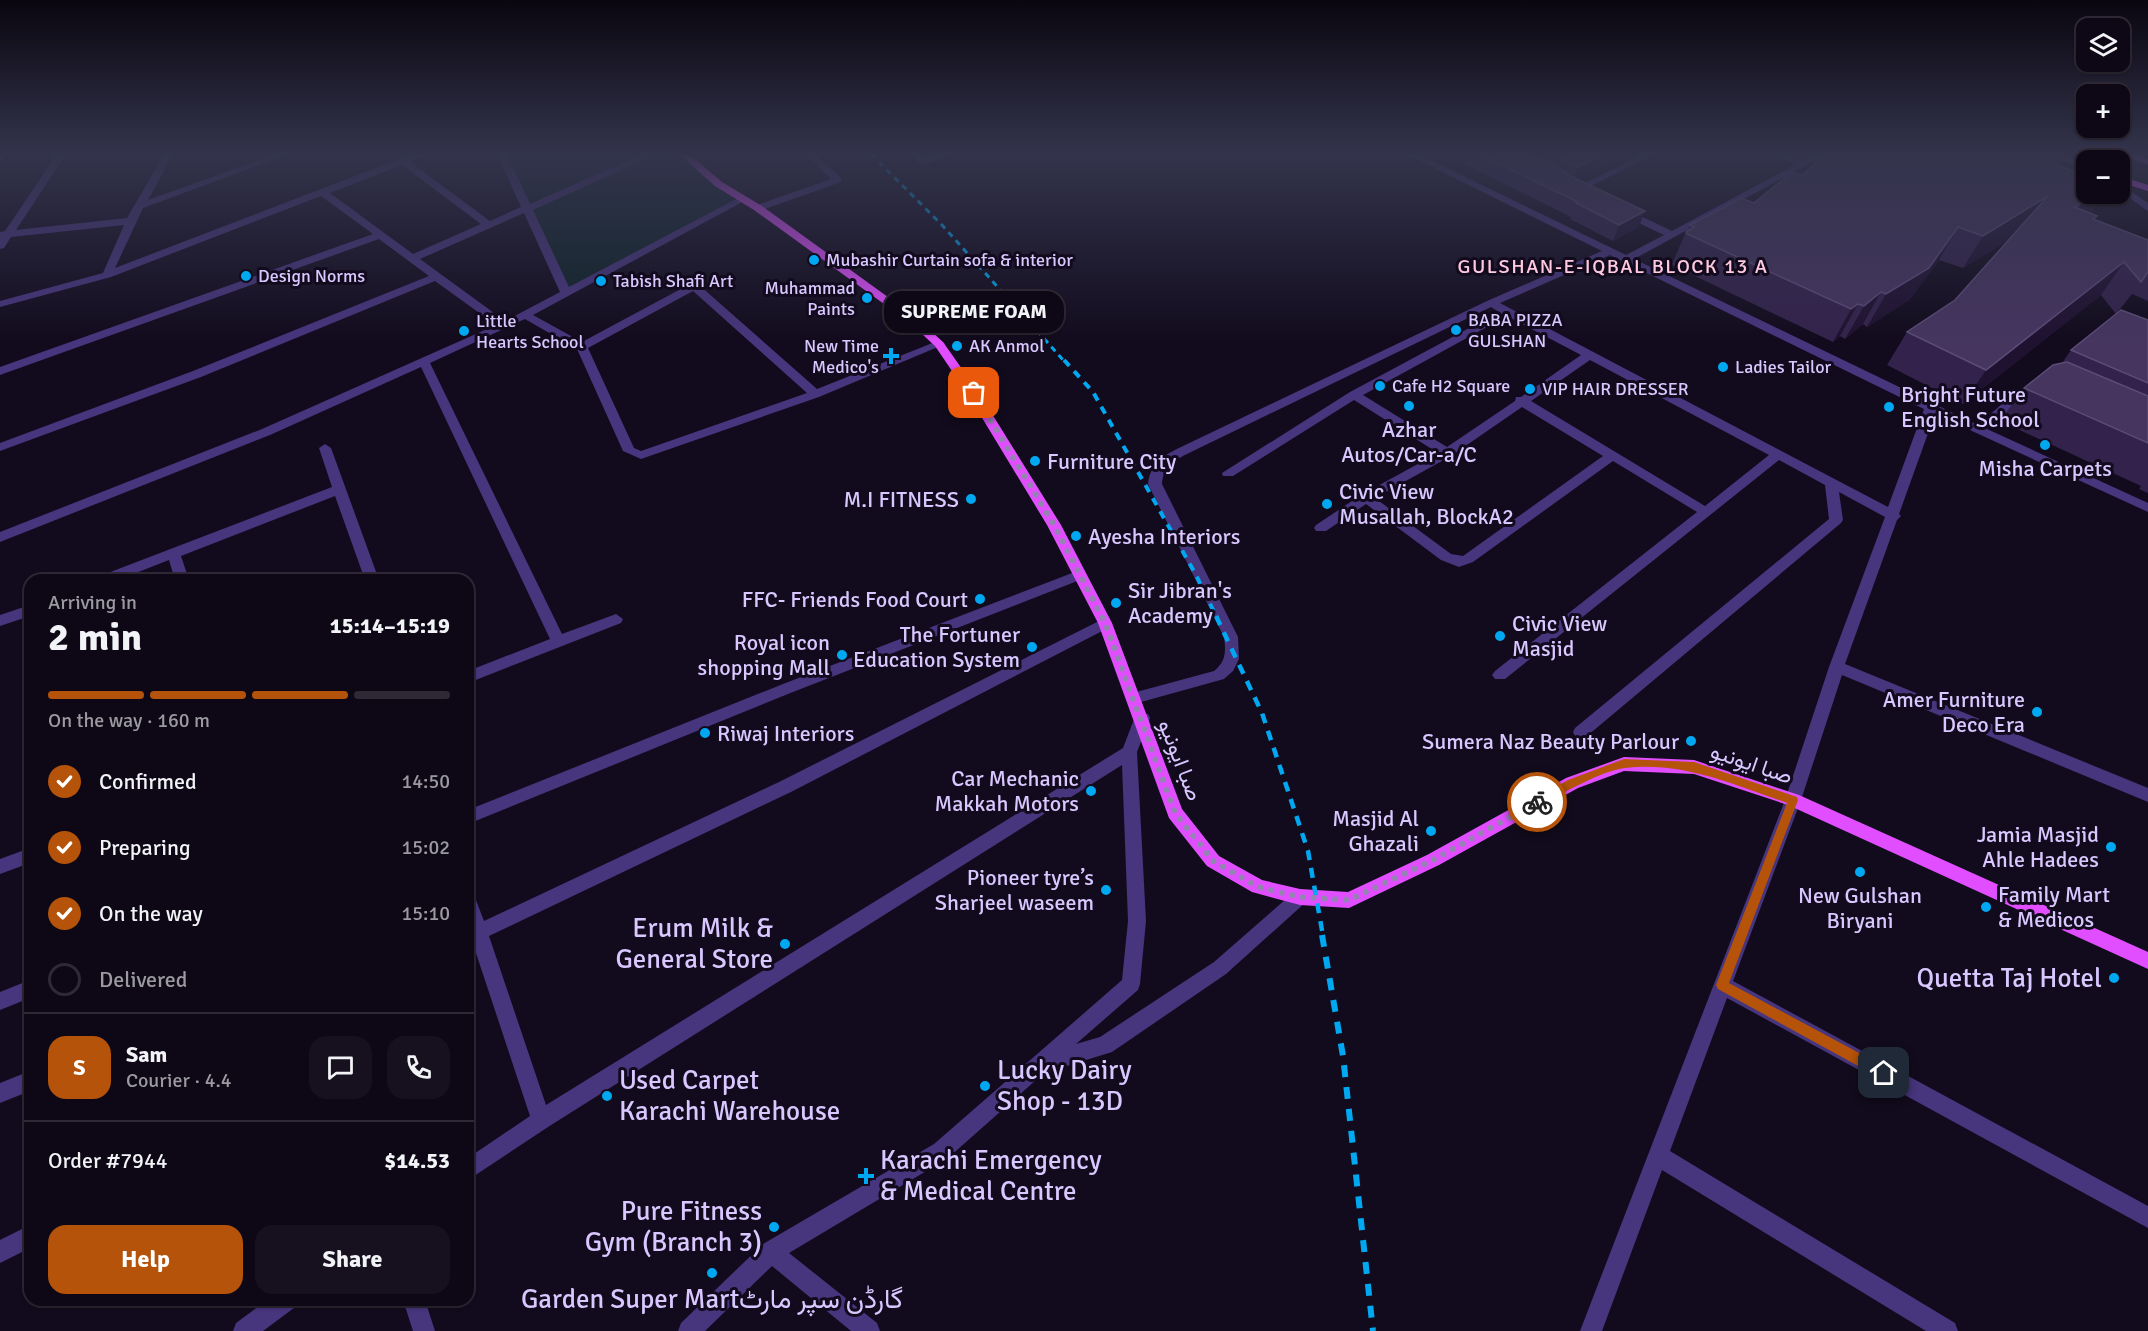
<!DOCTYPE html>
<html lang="en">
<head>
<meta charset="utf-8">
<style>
	:root { --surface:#0e0816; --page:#17111f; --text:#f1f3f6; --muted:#9b9aa1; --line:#2e2935; --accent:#b45309 }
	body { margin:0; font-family:Signika,Vazirmatn,sans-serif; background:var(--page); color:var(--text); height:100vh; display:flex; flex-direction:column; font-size:22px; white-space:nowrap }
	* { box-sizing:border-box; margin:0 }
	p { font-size:20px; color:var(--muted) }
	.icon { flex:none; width:33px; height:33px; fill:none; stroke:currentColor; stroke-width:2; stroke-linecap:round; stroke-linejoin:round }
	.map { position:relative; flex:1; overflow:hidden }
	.side { position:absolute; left:24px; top:574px; width:450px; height:732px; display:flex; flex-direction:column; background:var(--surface); border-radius:18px; box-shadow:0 2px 4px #0004,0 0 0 2px var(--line) }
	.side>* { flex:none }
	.tools { position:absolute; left:2076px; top:18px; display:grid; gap:12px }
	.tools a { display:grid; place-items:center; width:54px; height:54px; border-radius:12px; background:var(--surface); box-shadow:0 2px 4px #0004,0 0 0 2px var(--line); font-size:30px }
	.pin { position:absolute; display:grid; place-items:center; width:51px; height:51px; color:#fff; margin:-26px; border-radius:12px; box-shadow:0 3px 9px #0006 }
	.courier { position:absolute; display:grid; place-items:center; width:60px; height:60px; margin:-30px; border:4px solid #b45309; border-radius:50%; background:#fff; color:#222; box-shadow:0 2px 8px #0007 }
	.bubble { position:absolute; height:42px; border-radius:18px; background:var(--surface); box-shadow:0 2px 4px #0004,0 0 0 2px var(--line); font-size:20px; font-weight:800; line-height:42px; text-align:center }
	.overview em { font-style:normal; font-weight:800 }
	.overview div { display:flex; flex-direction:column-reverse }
	.overview { display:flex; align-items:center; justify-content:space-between; height:102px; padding:0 24px }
	h1 { font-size:39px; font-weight:800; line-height:45px }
	.bar { display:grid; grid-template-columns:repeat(4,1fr); gap:9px 6px; align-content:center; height:72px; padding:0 24px }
	.bar i { height:8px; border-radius:4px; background:var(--line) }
	.bar .current { background:var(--accent) }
	.bar p { grid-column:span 4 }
	.line { display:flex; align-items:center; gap:15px; padding:0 24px; border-top:2px solid var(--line) }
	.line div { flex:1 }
	.round { display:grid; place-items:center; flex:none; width:63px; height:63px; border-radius:18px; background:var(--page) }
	ol { padding:0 24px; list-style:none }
	li { display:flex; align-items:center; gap:18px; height:66px }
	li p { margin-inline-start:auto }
	li .icon { padding:6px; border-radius:50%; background:var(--accent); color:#fff; stroke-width:4 }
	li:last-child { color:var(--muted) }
	li i { width:33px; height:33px; border:3px solid var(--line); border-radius:50% }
	.primary-button { display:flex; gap:12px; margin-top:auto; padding:12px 24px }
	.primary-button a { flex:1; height:69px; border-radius:18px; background:var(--accent); color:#fff; font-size:24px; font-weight:800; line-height:69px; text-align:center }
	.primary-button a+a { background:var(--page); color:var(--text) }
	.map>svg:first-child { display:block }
	.green { fill:#0e2327 }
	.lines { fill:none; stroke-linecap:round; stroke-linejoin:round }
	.minor { fill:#47357d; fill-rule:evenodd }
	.major { fill:#e14eff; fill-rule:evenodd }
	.rail-far3 { stroke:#00a8f2; stroke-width:3; stroke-dasharray:6 5; stroke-linecap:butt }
	.rail-far2 { stroke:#00a8f2; stroke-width:4; stroke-dasharray:8 7; stroke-linecap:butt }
	.rail-far1 { stroke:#00a8f2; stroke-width:4.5; stroke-dasharray:10 8; stroke-linecap:butt }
	.rail { stroke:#00a8f2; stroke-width:6; stroke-dasharray:12 10; stroke-linecap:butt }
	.wall { fill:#33234c }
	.shaded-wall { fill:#1f1231 }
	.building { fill:#45355f; stroke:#5c4c78; stroke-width:1.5 }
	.route { fill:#b45309 }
	.done { stroke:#9385b0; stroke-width:6; stroke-dasharray:0 10.8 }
	.poi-dot { fill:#00a8f2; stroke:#120b1d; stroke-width:2 }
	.labels { text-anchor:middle; stroke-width:6; stroke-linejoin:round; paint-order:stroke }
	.far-poi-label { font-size:18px; fill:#d9c7ff; stroke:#120b1d; text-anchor:start }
	.far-neighbourhood-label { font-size:20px; letter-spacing:1.5px; fill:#ffc9e0; stroke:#120b1d }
	.poi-label { font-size:22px; fill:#d9c7ff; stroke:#120b1d; text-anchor:end }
	.street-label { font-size:22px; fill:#d9c7ff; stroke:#120b1d }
	.near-poi-label { font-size:27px; fill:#d9c7ff; stroke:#120b1d; text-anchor:end }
</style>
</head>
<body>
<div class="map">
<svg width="2148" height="1331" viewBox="0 0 2148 1331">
	<rect width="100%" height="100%" fill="#120b1d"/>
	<polygon class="green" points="503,154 685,154 737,198 566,293"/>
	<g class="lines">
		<g class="minor">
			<polygon points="0,154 6,154 3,160 0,161"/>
			<path d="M57 154H66L16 230 127 218 164 154H173L148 200 275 154H289L143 208 115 268 412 154H426L410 162 490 221 521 207 497 154H507L530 204 643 154H656L533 210 569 287 738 198 746 200 533 315 582 342 690 284H698L817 389 935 342H943L945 344 819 397 641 459 623 451 577 349 525 319 430 363 562 634 616 614 623 619 621 623 468 683V671L550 639 421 367 270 435 0 542V532L262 429 496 325 435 281 201 377 0 451V443L193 371 429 276 379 239 0 375V367L373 234 321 196 111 277 0 307V301L103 273 124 225 11 237 4 248 0 249V232L5 231ZM402 165 481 224 413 254 330 193ZM524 213 560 292 505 321 420 259ZM693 291 807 393 641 451 634 448 588 348Z"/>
			<polygon points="805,154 815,154 841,178 841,182 762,210 754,210 754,206 831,179"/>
			<polygon points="910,154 920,154 924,159 939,154 955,154 922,165"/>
			<path d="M1406 154H1418L1626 255 1664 235 1620 214V210H1628L1672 231 1795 165 1775 154H1788L1802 161 1815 154H1827L1634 259 1978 425 2019 389 2040 385V391L2027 395 1987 429 2148 503V512L1935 414 1899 514 1901 516 1897 520 1845 664 2148 788V802L1842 675 1801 800 1733 981 2148 1206V1228L1727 998 1670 1151 1955 1323 1958 1331H1926L1662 1170 1602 1331H1580L1785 800 1829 667 1885 517 1839 492 1843 520 1841 523 1587 736H1575L1573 732 1575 728 1829 519 1825 485 1779 460 1505 679H1495L1492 675 1495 671 1697 512 1613 461 1473 562 1459 567 1441 560 1366 504 1326 531H1316L1314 528 1316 525 1361 495 1438 453 1354 400 1233 476H1223L1222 473 1350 392 1499 312 1491 307 1189 453C1175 460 1163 466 1162 484L1238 637 1239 659 1233 671 1224 679 1134 704 1129 702 1126 698 1129 694 1214 671C1226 661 1226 652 1224 637L1148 484C1150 464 1164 455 1181 447L1487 301 1602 251ZM1610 255 1924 409 1888 507 1500 303ZM1507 316 1581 355 1521 397H1516L1515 401 1447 447 1363 395ZM1590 360 1769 455 1705 506 1531 401ZM1522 407 1603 456 1463 556 1451 554 1375 498 1451 456Z"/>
			<polygon points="1643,154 1655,154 1579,192 1571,190"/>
			<polygon points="2047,154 2061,154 2086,164 2086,170"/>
			<polygon points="2120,184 2148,203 2148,211 2120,191"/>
			<polygon points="325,444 331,448 379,580 365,580 335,496 181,556 189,580 175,580 169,560 118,580 98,580 100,576 332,487 319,448"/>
			<polygon points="1080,570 1087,575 1085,578 793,692 468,824 468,810 783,684"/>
			<polygon points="30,605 30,616 0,626 0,615"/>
			<polygon points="1105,618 1112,623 1110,627 791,792 489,936 546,1105 1123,748 1136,714 1148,714 1150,718 1137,752 1146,921 1140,984 1138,990 1076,1044 1100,1037 1214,962 1294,892 1300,889 1306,892 1309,897 1306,902 1226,974 1112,1052 1044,1073 948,1158 789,1253 877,1323 880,1331 851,1331 772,1266 705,1331 678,1331 681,1323 763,1244 934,1144 1122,980 1128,921 1122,765 548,1127 468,1180 468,1158 530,1116 469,932 468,892 474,895 484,921 779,782"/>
			<polygon points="30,848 30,863 0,874 0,859"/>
			<polygon points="30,980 30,998 0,1010 0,992"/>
			<polygon points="30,1071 30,1091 0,1103 0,1083"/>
			<polygon points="30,1225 30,1248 0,1263 0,1240"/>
			<polygon points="267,1300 297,1300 294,1308 263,1331 233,1331 236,1323"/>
			<polygon points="403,1300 425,1300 435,1331 413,1331"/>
		</g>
		<g class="major">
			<polygon points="679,154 689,154 722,182 762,206 917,318 943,342 979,393 1061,525 1112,623 1182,809 1219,856 1262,880 1300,889 1348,892 1427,855 1566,778 1624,757 1694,760 1799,795 2148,952 2148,969 1788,805 1694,774 1624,771 1578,788 1439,865 1349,908 1300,905 1252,892 1207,866 1169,818 1098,623 1047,525 967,393 935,346 909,322 754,210 715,186"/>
			<polygon points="2122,154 2136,154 2148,159 2148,165"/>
			<polygon points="2120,176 2148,185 2148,191 2120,182"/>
		</g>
		<polyline class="rail-far3" points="871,154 942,225 1065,362"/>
		<polyline class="rail-far2" points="1064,360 1093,392 1196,575 1217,618"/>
		<polyline class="rail-far1" points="1216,616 1262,713 1308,851 1323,936"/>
		<polyline class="rail" points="1322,935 1343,1056 1373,1331"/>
	</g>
	<g class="wall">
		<polygon points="1443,154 1630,154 1578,180 1639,227 1613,241 1570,219 1571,217"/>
		<polygon points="1830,154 2070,154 2062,166 2086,194 2105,194 2091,213 2094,219 2148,240 2148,301 2132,294 2116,314 2101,295 1963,404 1887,365 1907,332 1955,300 2010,239 1963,268 1939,260 1909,300 1867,327 1863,324 1845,339 1840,336 1833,342 1674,266 1672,264 1686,232 1687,231 1690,225 1754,203 1803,175"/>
		<polygon points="2148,320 2148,493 2139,489 2141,486 2000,421 2024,388 2062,363 2071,350"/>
	</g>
	<g class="shaded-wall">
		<polygon points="1604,154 1630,154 1574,182 1578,167"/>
		<polygon points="2060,154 2070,154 2057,174 2035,195"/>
		<polygon points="2096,194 2105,194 2089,216 2075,207"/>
		<polygon points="2048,196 2028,228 1963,268 1983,236"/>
		<polygon points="1645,211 1639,227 1613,241 1619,225"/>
		<polygon points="1958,227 1939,260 1909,300 1867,327 1886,294"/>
		<polygon points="2124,262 2101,295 1963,404 1986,370"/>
		<polygon points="1881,292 1863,324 1845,339 1864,306"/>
		<polygon points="1858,304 1840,336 1833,342 1851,309"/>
	</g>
	<g class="building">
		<polygon points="1478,154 1529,154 1566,172 1564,173 1645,211 1619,225 1576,203 1578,202"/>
		<polygon points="1552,154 1604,154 1578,167"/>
		<polygon points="1830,154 2065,154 2068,156 2055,164 2086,176 2086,194 2096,194 2075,207 2097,216 2093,219 2148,240 2148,272 2141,282 2124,262 1986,370 1907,332 1955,300 2048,196 1983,236 1958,227 1929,268 1886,294 1881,292 1864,306 1858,304 1851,309 1687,234 1686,232 1694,227 1690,225 1741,198 1754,203 1792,172 1803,175 1817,161"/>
		<polygon points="2121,310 2148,320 2148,383 2071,350"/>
		<polygon points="2067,362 2148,396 2148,443 2024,388 2053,365"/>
	</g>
	<linearGradient id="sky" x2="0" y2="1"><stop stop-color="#0a0610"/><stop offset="0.45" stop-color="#33344c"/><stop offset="1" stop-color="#33344c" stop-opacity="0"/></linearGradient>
	<rect width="2148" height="341" fill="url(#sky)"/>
	<path class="route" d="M1624 759 1694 762 1797 797 1798 800 1729 983 1889 1069V1078H1880L1718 989 1716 985 1787 803C1735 785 1682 761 1625 768 1601 771 1563 793 1541 805L1537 807 1532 802 1568 780Z"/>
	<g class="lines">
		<polyline class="done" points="974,393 1054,525 1105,623 1175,813 1213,861 1258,887 1300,897 1349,900 1433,860 1537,802"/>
	</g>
	<g class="poi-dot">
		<circle cx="814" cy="260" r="6"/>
		<circle cx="246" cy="276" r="6"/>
		<circle cx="601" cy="281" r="6"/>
		<circle cx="867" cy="298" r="6"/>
		<circle cx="1456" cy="330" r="6"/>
		<circle cx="464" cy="331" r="6"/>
		<circle cx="957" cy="346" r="6"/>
		<path d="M888 347h6v6h6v6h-6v6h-6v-6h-6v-6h6z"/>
		<circle cx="1723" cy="367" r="6"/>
		<circle cx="1380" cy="386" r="6"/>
		<circle cx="1530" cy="389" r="6"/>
		<circle cx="1409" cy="406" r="6"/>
		<circle cx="1889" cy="407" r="6"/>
		<circle cx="2045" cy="445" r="6"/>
		<circle cx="1035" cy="461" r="6"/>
		<circle cx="971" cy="499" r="6"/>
		<circle cx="1327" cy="504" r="6"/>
		<circle cx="1076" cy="536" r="6"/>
		<circle cx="980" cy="599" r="6"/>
		<circle cx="1116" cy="603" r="6"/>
		<circle cx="1500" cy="636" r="6"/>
		<circle cx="1032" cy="647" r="6"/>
		<circle cx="842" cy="655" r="6"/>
		<circle cx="2037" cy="712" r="6"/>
		<circle cx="705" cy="733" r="6"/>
		<circle cx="1691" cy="741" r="6"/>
		<circle cx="1091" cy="791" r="6"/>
		<circle cx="1431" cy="831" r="6"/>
		<circle cx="2111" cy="847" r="6"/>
		<circle cx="1860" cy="872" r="6"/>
		<circle cx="1106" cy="890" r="6"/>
		<circle cx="1986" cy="907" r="6"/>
		<circle cx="785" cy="944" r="6"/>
		<circle cx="2114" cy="978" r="6"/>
		<circle cx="985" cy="1086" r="6"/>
		<circle cx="607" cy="1096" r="6"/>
		<path d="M863 1167h6v6h6v6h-6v6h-6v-6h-6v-6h6z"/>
		<circle cx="774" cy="1227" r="6"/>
		<circle cx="712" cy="1273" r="6"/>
	</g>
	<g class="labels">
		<g class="far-poi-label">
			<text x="826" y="266">Mubashir Curtain sofa &amp; interior</text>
			<text x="258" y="282">Design Norms</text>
			<text x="613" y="287">Tabish Shafi Art</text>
			<text x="855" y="294" text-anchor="end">Muhammad<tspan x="855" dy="21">Paints</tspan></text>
			<text x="1468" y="326">BABA PIZZA<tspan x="1468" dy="21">GULSHAN</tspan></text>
			<text x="476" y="327">Little<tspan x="476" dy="21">Hearts School</tspan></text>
			<text x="879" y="352" text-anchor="end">New Time<tspan x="879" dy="21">Medico's</tspan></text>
			<text x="969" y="352">AK Anmol</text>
			<text x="1735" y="373">Ladies Tailor</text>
			<text x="1392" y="392">Cafe H2 Square</text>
			<text x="1542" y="395">VIP HAIR DRESSER</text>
		</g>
		<g class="far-neighbourhood-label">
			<text x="1613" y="273">GULSHAN-E-IQBAL BLOCK 13 A</text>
		</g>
		<g class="poi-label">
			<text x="1901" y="402" text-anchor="start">Bright Future<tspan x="1901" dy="25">English School</tspan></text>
			<text x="1409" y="437" text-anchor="middle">Azhar<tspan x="1409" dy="25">Autos/Car-a/C</tspan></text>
			<text x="1047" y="469" text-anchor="start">Furniture City</text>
			<text x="2045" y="476" text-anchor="middle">Misha Carpets</text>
			<text x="1339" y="499" text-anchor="start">Civic View<tspan x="1339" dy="25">Musallah, BlockA2</tspan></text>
			<text x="959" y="507">M.I FITNESS</text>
			<text x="1088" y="544" text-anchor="start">Ayesha Interiors</text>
			<text x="1128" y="598" text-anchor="start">Sir Jibran's<tspan x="1128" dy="25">Academy</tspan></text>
			<text x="968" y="607">FFC- Friends Food Court</text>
			<text x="1512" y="631" text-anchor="start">Civic View<tspan x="1512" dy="25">Masjid</tspan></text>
			<text x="1020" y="642">The Fortuner<tspan x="1020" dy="25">Education System</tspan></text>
			<text x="830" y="650">Royal icon<tspan x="830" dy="25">shopping Mall</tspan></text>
			<text x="2025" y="707">Amer Furniture<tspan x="2025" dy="25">Deco Era</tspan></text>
			<text x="717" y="741" text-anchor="start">Riwaj Interiors</text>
			<text x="1679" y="749">Sumera Naz Beauty Parlour</text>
			<text x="1079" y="786">Car Mechanic<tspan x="1079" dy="25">Makkah Motors</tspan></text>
			<text x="1419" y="826">Masjid Al<tspan x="1419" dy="25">Ghazali</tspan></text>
			<text x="2099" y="842">Jamia Masjid<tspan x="2099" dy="25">Ahle Hadees</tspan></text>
			<text x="1094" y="885">Pioneer tyre’s<tspan x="1094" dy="25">Sharjeel waseem</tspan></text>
			<text x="1998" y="902" text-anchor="start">Family Mart<tspan x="1998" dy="25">&amp; Medicos</tspan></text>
			<text x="1860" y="903" text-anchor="middle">New Gulshan<tspan x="1860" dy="25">Biryani</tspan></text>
		</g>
		<g class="street-label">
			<text transform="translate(1181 760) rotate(69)" y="8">صبا ایونیو</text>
			<text transform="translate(1752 763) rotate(19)" y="8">صبا ایونیو</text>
		</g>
		<g class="near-poi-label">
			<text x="773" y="937">Erum Milk &amp;<tspan x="773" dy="31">General Store</tspan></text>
			<text x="2102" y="987">Quetta Taj Hotel</text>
			<text x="997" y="1079" text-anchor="start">Lucky Dairy<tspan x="997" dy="31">Shop - 13D</tspan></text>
			<text x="619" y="1089" text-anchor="start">Used Carpet<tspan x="619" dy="31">Karachi Warehouse</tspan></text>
			<text x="880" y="1169" text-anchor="start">Karachi Emergency<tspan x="880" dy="31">&amp; Medical Centre</tspan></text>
			<text x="762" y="1220">Pure Fitness<tspan x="762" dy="31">Gym (Branch 3)</tspan></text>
			<text x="712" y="1308" text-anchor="middle">Garden Super Martگارڈن سپر مارٹ</text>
		</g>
	</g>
</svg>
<div class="tools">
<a><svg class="icon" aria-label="layers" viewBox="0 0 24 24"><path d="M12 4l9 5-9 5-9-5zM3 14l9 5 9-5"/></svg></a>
<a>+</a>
<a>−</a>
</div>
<div class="pin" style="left:974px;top:393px;background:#ea580c"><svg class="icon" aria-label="bag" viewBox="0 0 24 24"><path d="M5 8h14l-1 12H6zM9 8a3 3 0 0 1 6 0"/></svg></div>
<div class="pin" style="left:1884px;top:1073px;background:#1f2937"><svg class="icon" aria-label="home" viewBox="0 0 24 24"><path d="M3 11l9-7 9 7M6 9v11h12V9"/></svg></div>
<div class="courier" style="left:1537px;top:802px"><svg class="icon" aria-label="bike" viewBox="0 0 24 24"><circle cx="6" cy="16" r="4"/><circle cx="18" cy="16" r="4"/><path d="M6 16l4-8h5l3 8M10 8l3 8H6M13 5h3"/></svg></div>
<div class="bubble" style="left:884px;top:291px;width:180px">SUPREME FOAM</div>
<section class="side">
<div class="overview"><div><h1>2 min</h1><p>Arriving in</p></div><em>15:14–15:19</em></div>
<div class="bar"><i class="current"></i><i class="current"></i><i class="current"></i><i></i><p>On the way · 160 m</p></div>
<ol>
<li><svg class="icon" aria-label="check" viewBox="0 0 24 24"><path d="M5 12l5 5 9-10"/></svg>Confirmed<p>14:50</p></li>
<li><svg class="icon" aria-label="check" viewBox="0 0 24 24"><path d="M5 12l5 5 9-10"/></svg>Preparing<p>15:02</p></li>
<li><svg class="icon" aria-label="check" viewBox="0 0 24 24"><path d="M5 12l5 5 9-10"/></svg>On the way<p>15:10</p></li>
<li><i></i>Delivered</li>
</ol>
<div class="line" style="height:108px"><b class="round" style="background:var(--accent);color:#fff">S</b><div><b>Sam</b><p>Courier · 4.4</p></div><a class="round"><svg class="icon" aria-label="chat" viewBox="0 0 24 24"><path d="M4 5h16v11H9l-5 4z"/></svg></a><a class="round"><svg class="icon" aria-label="phone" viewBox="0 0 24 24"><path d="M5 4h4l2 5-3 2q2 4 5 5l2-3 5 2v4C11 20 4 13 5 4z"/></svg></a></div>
<div class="line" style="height:78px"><div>Order #7944</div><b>$14.53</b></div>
<div class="primary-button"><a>Help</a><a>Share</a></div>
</section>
</div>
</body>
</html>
